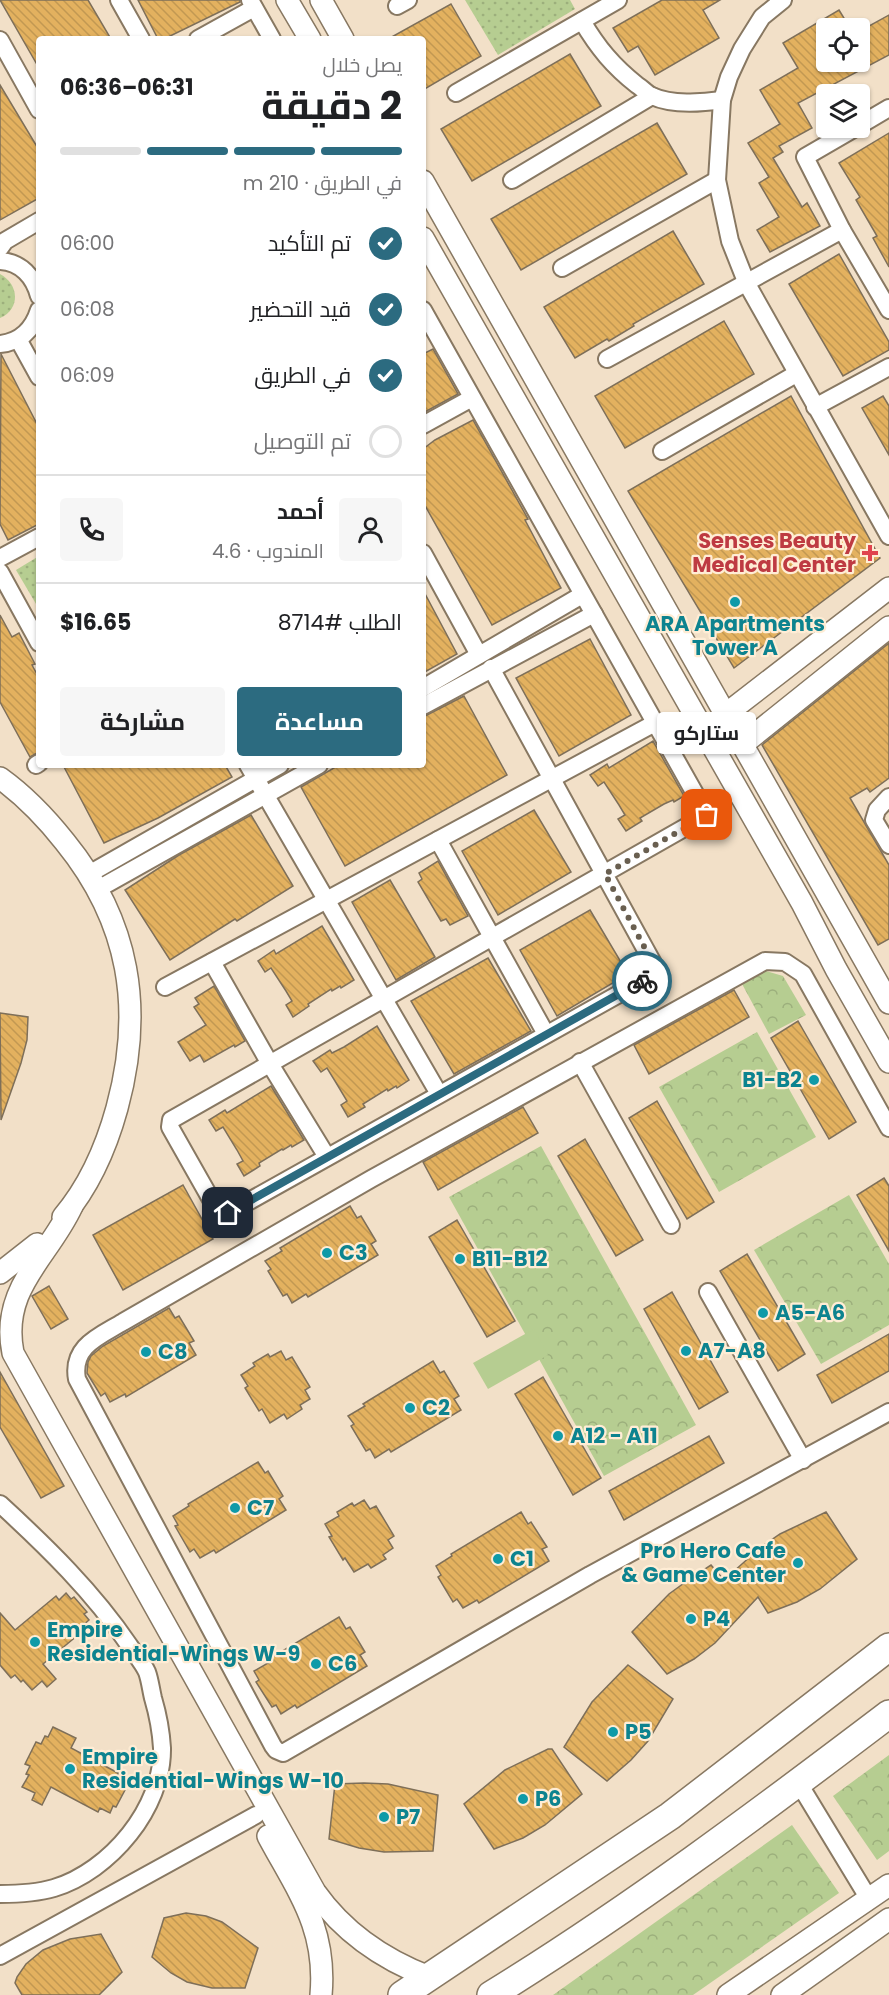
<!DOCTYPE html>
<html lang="ar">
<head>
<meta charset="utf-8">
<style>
	:root { --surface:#fff; --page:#f6f6f6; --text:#202124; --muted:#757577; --line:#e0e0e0; --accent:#2c6b80 }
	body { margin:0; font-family:Poppins,Cairo,sans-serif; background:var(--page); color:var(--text); direction:rtl; height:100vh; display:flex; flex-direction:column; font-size:22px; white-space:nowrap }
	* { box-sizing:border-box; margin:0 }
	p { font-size:20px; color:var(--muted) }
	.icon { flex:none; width:33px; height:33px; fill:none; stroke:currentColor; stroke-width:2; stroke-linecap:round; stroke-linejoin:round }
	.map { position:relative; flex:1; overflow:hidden; direction:ltr }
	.drawer { position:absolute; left:36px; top:36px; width:390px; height:732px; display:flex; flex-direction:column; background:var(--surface); border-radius:6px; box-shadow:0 2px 4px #0004; direction:rtl }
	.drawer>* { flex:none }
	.controls { position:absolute; left:816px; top:18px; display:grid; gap:12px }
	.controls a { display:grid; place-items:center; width:54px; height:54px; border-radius:6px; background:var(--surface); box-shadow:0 2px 4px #0004; font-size:30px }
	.pin { position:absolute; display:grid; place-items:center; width:51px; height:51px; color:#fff; margin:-26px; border-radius:12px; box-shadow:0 3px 9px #0006 }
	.courier { position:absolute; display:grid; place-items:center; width:60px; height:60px; margin:-30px; border:4px solid #2c6b80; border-radius:50%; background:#fff; color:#222; box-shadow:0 2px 8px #0007 }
	.bubble { position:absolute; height:42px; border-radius:6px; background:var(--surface); box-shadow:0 2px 4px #0004; font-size:20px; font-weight:700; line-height:42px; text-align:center; direction:rtl }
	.head em { font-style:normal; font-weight:700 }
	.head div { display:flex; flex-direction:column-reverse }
	.head { display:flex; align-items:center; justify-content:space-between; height:102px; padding:0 24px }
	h1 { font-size:39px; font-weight:700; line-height:45px }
	.bar { display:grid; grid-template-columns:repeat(4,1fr); gap:9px 6px; align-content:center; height:72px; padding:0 24px }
	.bar i { height:8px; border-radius:4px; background:var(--line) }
	.bar .selected { background:var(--accent) }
	.bar p { grid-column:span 4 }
	.line { display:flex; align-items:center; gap:15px; padding:0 24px; border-top:2px solid var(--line) }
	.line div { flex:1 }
	.round { display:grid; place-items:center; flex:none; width:63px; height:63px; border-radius:6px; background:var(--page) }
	ol { padding:0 24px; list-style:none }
	li { display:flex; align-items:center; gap:18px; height:66px }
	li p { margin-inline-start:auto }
	li .icon { padding:6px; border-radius:50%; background:var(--accent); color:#fff; stroke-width:4 }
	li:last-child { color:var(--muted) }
	li i { width:33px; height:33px; border:3px solid var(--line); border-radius:50% }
	.action { display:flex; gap:12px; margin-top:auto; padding:12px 24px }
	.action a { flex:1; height:69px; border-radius:6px; background:var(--accent); color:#fff; font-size:24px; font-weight:700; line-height:69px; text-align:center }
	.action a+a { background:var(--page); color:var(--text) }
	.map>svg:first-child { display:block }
	.grass { fill:url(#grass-dots) }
	.park { fill:url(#park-crowns) }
	.pitch { fill:#b6cd91 }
	.building { fill:url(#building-back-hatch); stroke:#7e6f59; stroke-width:1.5 }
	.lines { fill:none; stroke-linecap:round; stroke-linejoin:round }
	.minor-casing { stroke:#887862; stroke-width:20 }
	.tertiary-casing { stroke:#887862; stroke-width:24 }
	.trunk-casing { stroke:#887862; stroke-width:30 }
	.minor { stroke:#fff; stroke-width:16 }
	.tertiary { stroke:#fff; stroke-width:21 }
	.trunk { stroke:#fff; stroke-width:27 }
	.done { stroke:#695f50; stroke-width:6; stroke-dasharray:0 10.8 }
	.route { stroke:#2c6b80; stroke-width:8 }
	.health-dot { fill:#e0444e; stroke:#ffedd5; stroke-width:2 }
	.culture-dot { fill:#0f9aa8; stroke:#ffedd5; stroke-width:2 }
	.labels { text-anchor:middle; stroke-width:4.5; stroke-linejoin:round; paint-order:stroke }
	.health-label { font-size:21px; font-weight:bold; fill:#be3a42; stroke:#ffedd5; text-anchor:end }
	.culture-label { font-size:21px; font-weight:bold; fill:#0d838f; stroke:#ffedd5; text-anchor:start }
</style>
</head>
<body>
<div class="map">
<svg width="889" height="1995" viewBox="0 0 889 1995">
	<defs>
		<pattern id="grass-dots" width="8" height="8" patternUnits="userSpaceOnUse" patternTransform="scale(1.5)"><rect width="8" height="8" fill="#b6cd91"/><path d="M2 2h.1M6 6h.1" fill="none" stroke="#9caf7c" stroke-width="1.8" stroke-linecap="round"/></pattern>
		<pattern id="park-crowns" width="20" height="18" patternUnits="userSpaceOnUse" patternTransform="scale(1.5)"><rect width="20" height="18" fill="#b6cd91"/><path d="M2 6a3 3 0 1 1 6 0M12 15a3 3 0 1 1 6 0" fill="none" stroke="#9caf7c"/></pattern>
		<pattern id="building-back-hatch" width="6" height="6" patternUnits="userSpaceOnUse" patternTransform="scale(1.5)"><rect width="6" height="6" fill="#e3b15f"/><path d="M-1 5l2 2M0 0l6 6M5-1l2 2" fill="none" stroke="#c29852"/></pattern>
	</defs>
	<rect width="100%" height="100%" fill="#f2e0c8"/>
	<g class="grass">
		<polygon points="465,0 570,0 575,9 498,55"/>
		<path d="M0 274C19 284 21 309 0 318Z"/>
		<polygon points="39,556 39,609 16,570"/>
	</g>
	<g class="park">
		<polygon points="766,971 783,976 806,1015 769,1034 741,982"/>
		<polygon points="757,1032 816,1137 719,1192 659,1087"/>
		<polygon points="541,1146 696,1425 604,1476 449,1197"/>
		<polygon points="849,1195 889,1264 889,1325 821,1364 754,1250"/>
		<polygon points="889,1755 889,1851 877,1860 833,1796"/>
		<polygon points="792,1825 839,1893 693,1995 553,1995"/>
	</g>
	<polygon class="pitch" points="534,1329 548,1355 488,1389 473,1363"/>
	<g class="building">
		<polygon points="0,0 88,0 111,39 39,39 39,68"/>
		<polygon points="138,0 240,0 240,2 164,39 158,39"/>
		<polygon points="662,0 720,0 703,10 719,38 655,75 638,46 628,52 613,28"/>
		<polygon points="451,4 481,56 423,90 423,39 388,39"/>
		<polygon points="839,10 850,28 826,28 826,62 860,62 860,31 889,15 889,55 798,103 812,128 779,146 783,152 773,158 802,207 807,203 820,226 770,252 757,230 779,217 759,183 769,177 748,143 780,124 760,90 798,68 783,43"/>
		<polygon points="570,54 601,106 472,181 441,129"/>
		<polygon points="0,85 39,150 39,198 0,220"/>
		<polygon points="657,123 687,174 521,270 491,219"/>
		<polygon points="889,133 889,267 873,238 877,236 856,200 860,197 839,163"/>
		<polygon points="673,231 704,284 633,324 634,326 609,341 607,339 575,358 544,307"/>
		<polygon points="839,254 889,342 889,350 843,376 789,284"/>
		<polygon points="724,321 754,374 625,448 595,396"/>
		<polygon points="433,349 458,394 423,413 423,354"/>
		<polygon points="1,354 39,428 39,524 8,540 0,524"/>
		<polygon points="791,396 880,558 734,668 628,491"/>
		<polygon points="883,396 889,406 889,455 862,408"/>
		<polygon points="473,420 528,519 525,520 561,588 492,625 423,502 423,449 435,440"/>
		<polygon points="423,590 457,654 423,673"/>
		<polygon points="0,615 12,637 19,633 35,664 32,665 39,678 39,752 30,757 0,702"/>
		<polygon points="590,639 631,715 559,756 516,678"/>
		<polygon points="889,643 889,778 870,792 867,788 850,798 889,865 889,939 878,945 762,745"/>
		<polygon points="464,696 507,775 345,866 301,787 339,765 423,765 423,717"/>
		<polygon points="653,741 684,796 674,802 673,800 664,804 640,818 642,821 626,831 618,819 625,815 619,805 604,782 598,786 590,775 607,764 609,768"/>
		<polygon points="63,765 225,765 232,777 158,818 104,843"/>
		<polygon points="534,810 571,872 498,915 462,851"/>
		<polygon points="251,815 293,886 237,921 235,919 170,960 125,890 179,855"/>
		<polygon points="438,861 468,916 450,925 446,919 441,921 418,882 422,879 419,873"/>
		<polygon points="390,880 435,957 396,980 352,902"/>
		<polygon points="590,910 628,974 557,1016 520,950"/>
		<polygon points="322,926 354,980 341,988 340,986 332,991 331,989 308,1004 309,1006 293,1017 286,1005 292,1001 286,991 271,968 265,972 258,961 274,950 276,954"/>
		<polygon points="488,958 531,1031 454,1074 411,1001"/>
		<polygon points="214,986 245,1041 235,1047 234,1045 204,1062 200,1055 190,1061 178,1042 206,1025 194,1007 199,1004 195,998"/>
		<polygon points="734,990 749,1017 649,1074 634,1045"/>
		<polygon points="0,1013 28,1017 27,1040 21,1063 1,1120"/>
		<polygon points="798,1021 856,1122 829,1139 771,1038"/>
		<polygon points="377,1026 409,1080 397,1088 396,1086 388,1091 387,1089 363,1104 365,1107 348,1117 341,1105 347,1101 335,1081 327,1068 321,1072 313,1061 330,1050 332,1053 344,1047"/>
		<polygon points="271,1086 304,1140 292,1147 291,1145 283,1150 282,1149 259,1163 260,1166 244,1176 237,1164 243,1161 237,1150 223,1127 216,1131 209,1120 225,1110 227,1113"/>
		<polygon points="657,1101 714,1202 687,1219 629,1118"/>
		<polygon points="523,1107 538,1133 438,1190 423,1162"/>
		<polygon points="585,1139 643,1240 616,1256 558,1156"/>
		<polygon points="884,1178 889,1186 889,1251 857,1195"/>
		<polygon points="183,1185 213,1239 123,1290 93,1235"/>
		<polygon points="350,1206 357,1218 361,1216 376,1241 371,1244 378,1255 308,1297 306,1294 292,1303 287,1294 283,1296 268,1271 271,1269 265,1261 282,1251 280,1248"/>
		<polygon points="457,1220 515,1321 487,1337 429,1237"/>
		<polygon points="747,1254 805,1354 778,1371 720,1271"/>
		<polygon points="49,1286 68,1319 51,1329 32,1296"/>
		<polygon points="672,1292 728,1392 699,1409 644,1309"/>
		<polygon points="169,1308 175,1318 179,1316 194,1341 189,1343 196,1355 126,1397 125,1394 110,1402 105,1393 101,1396 87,1373 88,1362 91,1356 103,1346"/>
		<polygon points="889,1334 889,1371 832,1403 817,1375"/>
		<polygon points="281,1351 286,1360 292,1357 310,1387 305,1390 310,1399 300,1405 302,1409 287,1419 284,1414 270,1423 262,1409 259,1411 245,1388 248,1386 241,1375 255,1366 253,1363 268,1354 270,1357"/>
		<polygon points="433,1361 440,1373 444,1371 459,1396 454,1399 461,1410 391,1452 389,1449 375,1458 370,1449 366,1451 351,1426 354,1424 348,1416 365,1406 363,1404"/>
		<polygon points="0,1372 64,1486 41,1498 0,1427"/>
		<polygon points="543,1377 601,1478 573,1495 515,1394"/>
		<polygon points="709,1436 724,1463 624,1520 609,1491"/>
		<polygon points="258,1462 265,1473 268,1471 283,1496 279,1499 286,1510 216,1553 214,1550 200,1558 194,1549 190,1552 175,1526 178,1525 173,1516 189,1506 188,1504"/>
		<polygon points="364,1500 370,1509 376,1506 394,1536 388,1540 393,1548 383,1555 386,1559 371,1568 368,1564 354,1572 345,1558 343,1560 329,1537 332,1536 325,1524 339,1516 337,1512 352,1503 354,1506"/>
		<polygon points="521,1512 528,1524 531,1522 547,1547 542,1549 549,1561 479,1603 477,1600 463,1608 457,1599 453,1602 438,1577 441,1575 436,1566 452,1556 451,1554"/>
		<polygon points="826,1512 857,1559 820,1589 797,1602 768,1613 758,1597 715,1643 694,1659 667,1674 632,1632 669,1594 691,1578 711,1565 724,1580 761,1547 780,1534"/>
		<polygon points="66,1593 71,1599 74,1597 87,1612 84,1614 89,1620 81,1627 84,1630 43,1664 56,1679 47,1687 42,1681 32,1690 23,1680 21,1682 15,1675 11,1678 0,1665 0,1613 15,1630 56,1596 59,1600"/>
		<polygon points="339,1617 346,1629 350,1627 365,1652 360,1655 367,1666 297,1708 295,1705 281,1714 276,1705 272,1707 256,1682 259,1680 254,1671 270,1662 269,1659"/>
		<polygon points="628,1665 673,1699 648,1741 631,1760 607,1781 564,1747 592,1702"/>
		<polygon points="53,1727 76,1738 71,1748 118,1773 117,1777 125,1781 122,1788 125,1790 116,1807 113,1806 110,1813 100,1808 98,1812 51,1787 42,1805 32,1800 35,1793 22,1787 29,1775 26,1774 30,1766 25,1764 36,1742 41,1744 45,1736 48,1737"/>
		<polygon points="548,1749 552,1749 582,1794 545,1825 523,1838 494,1849 464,1804 505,1770"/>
		<polygon points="364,1783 388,1784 438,1795 433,1851 384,1852 359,1848 329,1839 335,1784"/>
		<polygon points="186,1913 206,1916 222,1922 258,1948 245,1988 212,1988 187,1982 171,1973 152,1957 164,1918"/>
		<polygon points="101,1934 122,1972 99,1995 22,1995 15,1983 17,1977 26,1964 43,1950 70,1939"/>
	</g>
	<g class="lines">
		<defs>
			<g id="minor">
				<polyline points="119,0 141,39"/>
				<polyline points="250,0 272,39"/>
				<polyline points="783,0 762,17 742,49 729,77 722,100 717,180 730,241 747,284 889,536"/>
				<polyline points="397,6 408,0"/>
				<path d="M582 21C598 48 613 66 637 85 642 88 647 94 652 96 671 105 702 103 722 100"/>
				<polyline points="198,39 254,8"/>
				<polyline points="0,40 39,110"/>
				<polyline points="456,93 618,0"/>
				<polyline points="860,125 889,108"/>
				<polyline points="855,128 805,157 842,230 889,310"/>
				<polyline points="512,180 652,96"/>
				<polyline points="0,248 5,241 39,221"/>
				<path d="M0 261C21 262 34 277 39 296"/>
				<polyline points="562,268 717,180"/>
				<polyline points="423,310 707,815 171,1120 170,1127 217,1210 222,1214 228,1213 644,980 654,972 653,963 491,668"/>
				<polyline points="18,339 39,377"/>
				<path d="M0 344C21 342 33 329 39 310"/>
				<polyline points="607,359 842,230"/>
				<polyline points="815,407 889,367"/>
				<polyline points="423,425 472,398"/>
				<polyline points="662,451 796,374"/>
				<polyline points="423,553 479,655"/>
				<polyline points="0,558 39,537"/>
				<polyline points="0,572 39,643"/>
				<polyline points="423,688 582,595"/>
				<polyline points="423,706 594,614"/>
				<polyline points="36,765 39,763"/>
				<polyline points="248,765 439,1094"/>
				<polyline points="889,797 877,810 874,820 889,845"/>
				<polyline points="438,840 546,1034"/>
				<polyline points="89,874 280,765"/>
				<polyline points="98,889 319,765"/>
				<polyline points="212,962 270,1064 327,1157"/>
				<polyline points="165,987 655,723"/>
				<polyline points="580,1062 671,1225"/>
				<path d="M889 1128 803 974 785 962 765 961 371 1179 123 1322C100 1336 71 1346 77 1379L273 1746 276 1750 283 1753 590 1575 889 1412"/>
				<polyline points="708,1292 803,1460"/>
				<path d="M0 1504C47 1547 93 1592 129 1645 135 1654 143 1663 147 1672 150 1680 151 1690 153 1698 158 1715 161 1731 162 1748 163 1808 110 1871 54 1888 37 1893 18 1894 0 1894"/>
				<polyline points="798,1782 869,1899"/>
				<polyline points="0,1956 256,1815"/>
			</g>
			<g id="tertiary">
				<polyline points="287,0 310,39"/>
				<polyline points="321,0 343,39"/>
				<polyline points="423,181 889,1003"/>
				<polyline points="423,238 802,903 836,969 889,1062"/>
				<polyline points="726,714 889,588"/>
				<polyline points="743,744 889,627"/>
				<path d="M0 778C25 796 46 818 65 842 130 922 144 1009 117 1108 106 1148 90 1185 63 1217"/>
				<path d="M72 1206C48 1258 0 1288 13 1353L315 1892C344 1933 382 1959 429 1977"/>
				<polyline points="0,1273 37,1244"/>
				<path d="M268 1836C298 1892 327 1928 321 1995"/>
				<polyline points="728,1995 889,1885"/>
				<polyline points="782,1995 889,1919"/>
			</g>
			<g id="trunk">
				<polyline points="402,1995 670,1816 889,1647"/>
				<path d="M491 1995C629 1910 760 1812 889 1714"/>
			</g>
		</defs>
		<use href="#minor" class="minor-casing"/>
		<use href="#tertiary" class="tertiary-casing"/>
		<use href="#trunk" class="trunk-casing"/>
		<use href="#minor" class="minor"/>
		<use href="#tertiary" class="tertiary"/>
		<use href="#trunk" class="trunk"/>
	</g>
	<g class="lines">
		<polyline class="done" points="642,981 654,972 653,963 605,874 707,815"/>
		<polyline class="route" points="228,1213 642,981"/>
	</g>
	<path class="health-dot" d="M867 544h6v6h6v6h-6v6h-6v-6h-6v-6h6z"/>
	<g class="culture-dot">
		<circle cx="735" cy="602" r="6"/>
		<circle cx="814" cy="1080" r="6"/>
		<circle cx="327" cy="1253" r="6"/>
		<circle cx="460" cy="1259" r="6"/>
		<circle cx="763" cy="1313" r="6"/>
		<circle cx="686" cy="1351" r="6"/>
		<circle cx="146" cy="1352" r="6"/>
		<circle cx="410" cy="1408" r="6"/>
		<circle cx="558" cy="1436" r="6"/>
		<circle cx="235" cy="1508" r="6"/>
		<circle cx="498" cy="1559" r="6"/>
		<circle cx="798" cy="1563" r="6"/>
		<circle cx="691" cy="1619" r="6"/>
		<circle cx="35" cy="1642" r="6"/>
		<circle cx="316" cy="1664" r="6"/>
		<circle cx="613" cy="1732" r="6"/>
		<circle cx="70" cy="1769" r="6"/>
		<circle cx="523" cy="1799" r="6"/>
		<circle cx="384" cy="1817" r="6"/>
	</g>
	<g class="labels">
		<g class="health-label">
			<text x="856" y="548">Senses Beauty<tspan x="856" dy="24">Medical Center</tspan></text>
		</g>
		<g class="culture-label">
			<text x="735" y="631" text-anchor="middle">ARA Apartments<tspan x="735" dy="24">Tower A</tspan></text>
			<text x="802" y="1087" text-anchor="end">B1-B2</text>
			<text x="339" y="1260">C3</text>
			<text x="472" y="1266">B11-B12</text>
			<text x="775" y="1320">A5-A6</text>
			<text x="698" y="1358">A7-A8</text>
			<text x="158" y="1359">C8</text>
			<text x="422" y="1415">C2</text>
			<text x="570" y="1443">A12 - A11</text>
			<text x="247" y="1515">C7</text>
			<text x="786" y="1558" text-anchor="end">Pro Hero Cafe<tspan x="786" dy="24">&amp; Game Center</tspan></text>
			<text x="510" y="1566">C1</text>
			<text x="703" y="1626">P4</text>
			<text x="47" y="1637">Empire<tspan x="47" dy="24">Residential-Wings W-9</tspan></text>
			<text x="328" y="1671">C6</text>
			<text x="625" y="1739">P5</text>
			<text x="82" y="1764">Empire<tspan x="82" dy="24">Residential-Wings W-10</tspan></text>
			<text x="535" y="1806">P6</text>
			<text x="396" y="1824">P7</text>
		</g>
	</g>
</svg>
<div class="controls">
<a><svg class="icon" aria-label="locate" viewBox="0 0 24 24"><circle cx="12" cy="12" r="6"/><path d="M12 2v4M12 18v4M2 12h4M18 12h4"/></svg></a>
<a><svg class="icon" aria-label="layers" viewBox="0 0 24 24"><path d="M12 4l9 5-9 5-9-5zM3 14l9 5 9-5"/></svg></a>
</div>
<div class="pin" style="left:707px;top:815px;background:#ea580c"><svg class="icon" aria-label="bag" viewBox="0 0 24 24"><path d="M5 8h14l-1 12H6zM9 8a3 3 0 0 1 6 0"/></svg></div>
<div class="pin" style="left:228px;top:1213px;background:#1f2937"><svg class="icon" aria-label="home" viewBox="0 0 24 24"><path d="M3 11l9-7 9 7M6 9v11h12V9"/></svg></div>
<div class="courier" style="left:642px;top:981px"><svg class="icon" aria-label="bike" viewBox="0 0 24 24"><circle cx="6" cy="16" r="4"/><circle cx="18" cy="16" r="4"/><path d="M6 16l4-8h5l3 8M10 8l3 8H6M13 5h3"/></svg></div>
<div class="bubble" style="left:657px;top:712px;width:99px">ستاركو</div>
<section class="drawer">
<div class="head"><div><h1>2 دقيقة</h1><p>يصل خلال</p></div><em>06:31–06:36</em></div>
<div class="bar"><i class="selected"></i><i class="selected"></i><i class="selected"></i><i></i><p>في الطريق · 210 m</p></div>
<ol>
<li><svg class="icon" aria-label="check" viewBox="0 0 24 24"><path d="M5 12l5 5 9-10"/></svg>تم التأكيد<p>06:00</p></li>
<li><svg class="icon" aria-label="check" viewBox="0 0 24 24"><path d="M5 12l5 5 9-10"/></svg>قيد التحضير<p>06:08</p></li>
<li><svg class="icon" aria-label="check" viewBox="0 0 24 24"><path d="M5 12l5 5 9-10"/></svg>في الطريق<p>06:09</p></li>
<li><i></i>تم التوصيل</li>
</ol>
<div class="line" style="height:108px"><a class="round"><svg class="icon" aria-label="person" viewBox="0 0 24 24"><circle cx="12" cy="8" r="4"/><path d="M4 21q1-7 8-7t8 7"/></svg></a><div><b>أحمد</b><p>المندوب · 4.6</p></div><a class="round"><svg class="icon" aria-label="phone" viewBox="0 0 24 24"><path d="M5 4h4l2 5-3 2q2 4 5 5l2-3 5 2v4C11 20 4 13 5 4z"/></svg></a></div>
<div class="line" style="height:78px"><div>الطلب #8714</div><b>$16.65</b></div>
<div class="action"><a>مساعدة</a><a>مشاركة</a></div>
</section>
</div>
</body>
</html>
